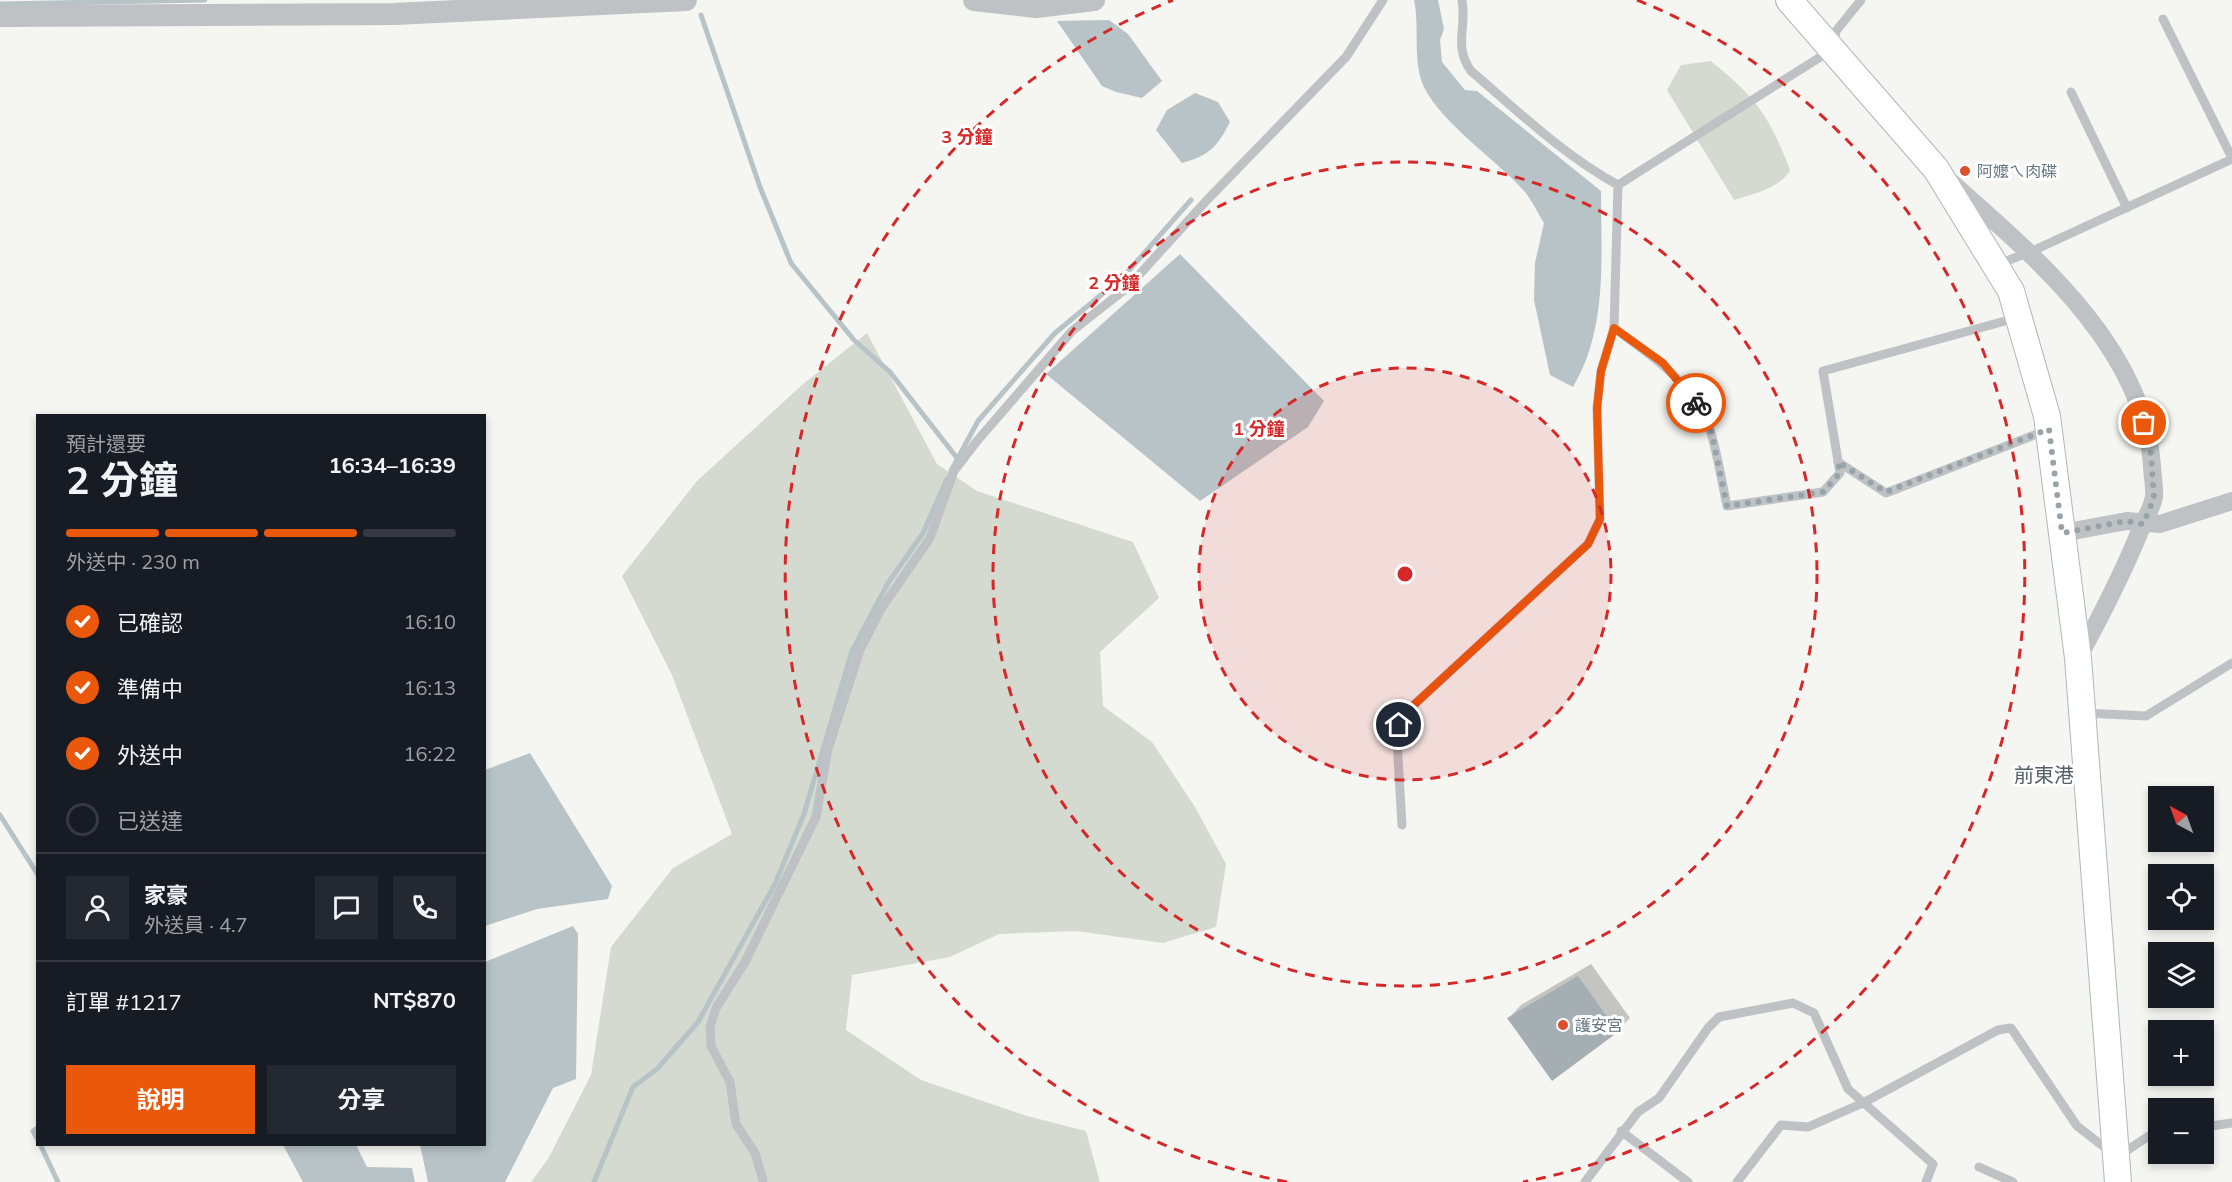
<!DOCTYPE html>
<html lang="zh-TW">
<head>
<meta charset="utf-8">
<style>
	:root { --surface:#171b24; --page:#242831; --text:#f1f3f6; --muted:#9ea1a6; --line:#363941; --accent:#ea580c }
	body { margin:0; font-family:Mulish,"Noto Sans TC",sans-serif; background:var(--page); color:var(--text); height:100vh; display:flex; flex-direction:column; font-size:22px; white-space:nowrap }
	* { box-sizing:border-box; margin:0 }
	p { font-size:20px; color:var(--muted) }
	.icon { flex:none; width:33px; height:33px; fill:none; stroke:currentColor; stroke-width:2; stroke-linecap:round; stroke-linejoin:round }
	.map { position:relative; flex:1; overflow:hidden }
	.panel { position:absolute; left:36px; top:414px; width:450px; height:732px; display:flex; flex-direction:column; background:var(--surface); border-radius:0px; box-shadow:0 3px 9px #0003 }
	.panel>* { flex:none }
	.needle { width:39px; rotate:319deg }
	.fabs { position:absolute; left:2148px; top:786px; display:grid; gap:12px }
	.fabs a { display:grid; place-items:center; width:66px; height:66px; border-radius:0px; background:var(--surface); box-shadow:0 3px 9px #0003; font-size:30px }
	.pin { position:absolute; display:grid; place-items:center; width:51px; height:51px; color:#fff; margin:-26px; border:3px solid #fff; border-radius:50%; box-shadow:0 2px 6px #0007 }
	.courier { position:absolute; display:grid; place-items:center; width:60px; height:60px; margin:-30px; border:4px solid #ea580c; border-radius:50%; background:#fff; color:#222; box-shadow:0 2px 8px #0007 }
	.summary em { font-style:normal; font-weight:700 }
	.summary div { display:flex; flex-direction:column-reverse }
	.summary { display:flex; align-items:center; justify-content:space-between; height:102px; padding:0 30px }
	h1 { font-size:39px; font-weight:700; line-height:45px }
	.bar { display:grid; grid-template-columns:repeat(4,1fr); gap:9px 6px; align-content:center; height:72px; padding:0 30px }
	.bar i { height:8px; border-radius:4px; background:var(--line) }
	.bar .selected { background:var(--accent) }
	.bar p { grid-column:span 4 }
	.line { display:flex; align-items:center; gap:15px; padding:0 30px; border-top:2px solid var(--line) }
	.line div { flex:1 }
	.round { display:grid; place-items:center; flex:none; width:63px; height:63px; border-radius:0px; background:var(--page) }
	ol { padding:0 30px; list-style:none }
	li { display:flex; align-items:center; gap:18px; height:66px }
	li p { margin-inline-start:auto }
	li .icon { padding:6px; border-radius:50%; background:var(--accent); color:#fff; stroke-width:4 }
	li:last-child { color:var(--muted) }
	li i { width:33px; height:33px; border:3px solid var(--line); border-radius:50% }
	.action { display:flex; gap:12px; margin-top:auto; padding:12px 30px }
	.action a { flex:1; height:69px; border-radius:0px; background:var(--accent); color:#fff; font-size:24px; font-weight:700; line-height:69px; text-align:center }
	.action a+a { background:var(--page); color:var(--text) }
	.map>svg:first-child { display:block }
	.green { fill:#d5dad1 }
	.water { fill:#b7c3c7 }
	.shadow { fill:#0003 }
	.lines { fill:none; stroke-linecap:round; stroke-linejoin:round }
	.stream { stroke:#b7c3c7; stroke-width:5 }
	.building { fill:#a5aeb2 }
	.secondary-casing { stroke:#b0b6ba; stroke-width:28 }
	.service { stroke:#bec2c5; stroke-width:9 }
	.minor { stroke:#bec2c5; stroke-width:18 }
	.tertiary { stroke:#bec2c5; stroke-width:22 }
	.secondary { stroke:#fff; stroke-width:26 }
	.done { stroke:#97a2a9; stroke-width:6; stroke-dasharray:0 10.8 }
	.route { stroke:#ea580c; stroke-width:8 }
	.ring { fill:none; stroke:#d62828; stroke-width:3; stroke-dasharray:10 8 }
	.poi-dot { fill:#db4f2c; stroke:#fff; stroke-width:2 }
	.labels { text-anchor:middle; stroke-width:6; stroke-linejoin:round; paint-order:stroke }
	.poi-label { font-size:16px; fill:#657681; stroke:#fff; text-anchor:start }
	.quarter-label { font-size:20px; fill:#535f67; stroke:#fff }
	.centre { fill:#d62828; stroke:#fff; stroke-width:3 }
	.ring-label { font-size:18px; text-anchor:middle; font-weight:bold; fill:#d62828; stroke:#fff; stroke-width:6; stroke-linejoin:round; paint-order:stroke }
</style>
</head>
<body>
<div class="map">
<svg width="2232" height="1182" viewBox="0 0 2232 1182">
	<rect width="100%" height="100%" fill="#f5f5f2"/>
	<g class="green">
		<path d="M1711 61C1756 98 1769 115 1790 170 1781 188 1752 194 1734 200L1667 90 1681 65Z"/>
		<polygon points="867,333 937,464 977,491 1133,542 1159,598 1100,652 1103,706 1152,742 1195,807 1226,864 1216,927 1163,943 1076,931 999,934 950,957 852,975 846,1030 921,1080 1027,1116 1086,1131 1100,1182 531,1182 548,1159 591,1075 611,947 673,868 732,834 672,675 622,576 697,481 802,385"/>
	</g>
	<g class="water">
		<path d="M1414 0H1438L1444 29 1440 40 1442 62 1465 90 1477 91 1601 191C1601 257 1608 328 1573 387L1550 375 1534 300 1535 263 1544 223C1537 212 1532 200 1524 191 1497 160 1441 123 1424 87 1412 61 1420 27 1414 0Z"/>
		<polygon points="1109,20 1128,34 1162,81 1142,98 1116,92 1102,86 1057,21"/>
		<path d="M1195 93 1218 102 1230 122C1217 147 1210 155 1182 163L1156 130 1167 110Z"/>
		<polygon points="1180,254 1324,401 1308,427 1200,501 1046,374"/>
		<polygon points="530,753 612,886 608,899 537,909 485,926 485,770"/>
		<polygon points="573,926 578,934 576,1079 553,1088 505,1182 428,1182 420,1145 484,1144 485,962"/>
		<polygon points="283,1145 356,1145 367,1167 412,1168 415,1182 303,1182"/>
	</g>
	<polygon class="shadow" points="1591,964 1630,1018 1617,1031 1552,1079 1509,1018 1521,1005"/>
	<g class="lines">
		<g class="stream">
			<polyline points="0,4 205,0"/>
			<polyline points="701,15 760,187 791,263 854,340 890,372 957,458"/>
			<polyline points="951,471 978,421 1055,333 1124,276 1191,200"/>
			<polyline points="0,815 38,875"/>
			<polyline points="38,1128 33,1131 38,1140"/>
			<polyline points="40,1144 58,1182"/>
			<polyline points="594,1182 633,1087 657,1069 698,1022 775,884 804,814 852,651 888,583 923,533 947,479"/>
		</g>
	</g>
	<polygon class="building" points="1578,976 1618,1032 1552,1081 1507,1018"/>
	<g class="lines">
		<defs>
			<polyline id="secondary" points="1789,0 1936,169 2011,291 2047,416 2078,658 2118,1182"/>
		</defs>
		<use href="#secondary" class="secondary-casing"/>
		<g class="service">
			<path d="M1462 0C1467 29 1453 45 1471 71 1518 111 1563 155 1618 185L1833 49 1836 31 1861 0"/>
			<polyline points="2163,19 2232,158"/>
			<polyline points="2071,92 2127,208"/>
			<polyline points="1996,265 2030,252 2232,159"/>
			<path d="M1614 328C1652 356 1697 385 1711 433 1718 457 1722 482 1727 506L1823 492 1840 473 1823 371 2016 318"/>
			<polyline points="1838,462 1886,493 2047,430"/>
			<polyline points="2085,713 2146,716 2232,663"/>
			<polyline points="1402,825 1397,741 1404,714 1588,544 1600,519 1597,408 1601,371 1614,328 1618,185"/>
			<polyline points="2204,1127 2232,1123"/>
			<polyline points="1621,1131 1688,1182"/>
			<polyline points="1979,1167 2013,1182"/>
			<polyline points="763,1180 755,1153 736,1124 730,1082 711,1046 710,1027 716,1008 745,962 816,817 828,749 860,650 881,609 930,538 954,471 977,441 1072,331 1128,287 1208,199 1346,57 1383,0"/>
			<polyline points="1585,1182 1638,1112 1659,1098 1708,1028 1719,1017 1793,1003 1814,1013 1848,1089 1933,1164 1926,1182"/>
			<polyline points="1737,1182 1781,1125 1808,1127 1863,1103 1998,1030 2011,1028 2077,1126 2117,1157 2152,1134 2158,1133"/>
		</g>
		<g class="minor">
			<path d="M1952 183C2034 256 2144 347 2152 465 2152 475 2155 487 2154 497 2152 508 2144 521 2140 531 2122 575 2101 616 2078 658"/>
			<polyline points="2062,533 2127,521 2160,524 2232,501"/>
		</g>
		<g class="tertiary">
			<polyline points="974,0 1036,7 1094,0"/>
			<polyline points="0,16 394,14 686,0"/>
		</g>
		<use href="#secondary" class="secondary"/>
	</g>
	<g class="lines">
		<polyline class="done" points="1696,403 1711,430 1727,506 1823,492 1840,473 1838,462 1886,492 2049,429 2062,533 2127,521 2143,524 2154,498 2150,441 2144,423"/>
		<polyline class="route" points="1399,725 1404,714 1588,544 1600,519 1597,408 1601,371 1614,328 1663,363 1696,403"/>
	</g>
	<circle cx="1405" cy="574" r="206" fill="#d62828" fill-opacity=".12"/>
	<g class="ring">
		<circle cx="1405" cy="574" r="206"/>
		<circle cx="1405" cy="574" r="412"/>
		<path d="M1287 1182A619 619 0 0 1 1173 0M1637 0A619 619 0 0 1 1523 1182"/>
	</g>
	<g class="poi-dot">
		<circle cx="1965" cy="171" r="6"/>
		<circle cx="1563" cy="1025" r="6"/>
	</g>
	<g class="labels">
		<g class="poi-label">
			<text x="1977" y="177">阿嬤ㄟ肉碟</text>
			<text x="1575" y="1031">護安宮</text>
		</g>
		<g class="quarter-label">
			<text x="2044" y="782">前東港</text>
		</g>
	</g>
	<circle cx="1405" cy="574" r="9" class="centre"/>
	<g class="ring-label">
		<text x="967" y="143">3 分鐘</text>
		<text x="1114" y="289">2 分鐘</text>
		<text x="1259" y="435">1 分鐘</text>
	</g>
</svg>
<div class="fabs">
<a><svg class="needle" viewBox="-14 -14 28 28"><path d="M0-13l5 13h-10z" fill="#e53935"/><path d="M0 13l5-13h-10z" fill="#9ea1a6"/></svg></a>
<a><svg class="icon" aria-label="locate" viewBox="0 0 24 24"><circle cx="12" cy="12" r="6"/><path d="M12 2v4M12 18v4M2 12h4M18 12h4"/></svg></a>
<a><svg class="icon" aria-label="layers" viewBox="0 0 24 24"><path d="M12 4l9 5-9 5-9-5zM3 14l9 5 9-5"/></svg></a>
<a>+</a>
<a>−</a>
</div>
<div class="pin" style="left:2144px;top:423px;background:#ea580c"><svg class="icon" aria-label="bag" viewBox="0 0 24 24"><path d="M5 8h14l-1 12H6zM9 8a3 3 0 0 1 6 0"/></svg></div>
<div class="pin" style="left:1399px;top:725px;background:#1f2937"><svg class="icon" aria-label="home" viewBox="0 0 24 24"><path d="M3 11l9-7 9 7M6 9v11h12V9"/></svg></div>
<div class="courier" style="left:1696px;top:403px"><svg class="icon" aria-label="bike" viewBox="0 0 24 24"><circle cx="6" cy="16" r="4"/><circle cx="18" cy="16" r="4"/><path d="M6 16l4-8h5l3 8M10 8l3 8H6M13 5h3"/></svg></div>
<section class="panel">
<div class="summary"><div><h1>2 分鐘</h1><p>預計還要</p></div><em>16:34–16:39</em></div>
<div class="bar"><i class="selected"></i><i class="selected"></i><i class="selected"></i><i></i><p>外送中 · 230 m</p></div>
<ol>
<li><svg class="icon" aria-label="check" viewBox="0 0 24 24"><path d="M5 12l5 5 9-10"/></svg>已確認<p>16:10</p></li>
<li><svg class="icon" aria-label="check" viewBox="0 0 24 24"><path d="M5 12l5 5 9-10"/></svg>準備中<p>16:13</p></li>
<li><svg class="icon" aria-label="check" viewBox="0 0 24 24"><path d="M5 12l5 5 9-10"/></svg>外送中<p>16:22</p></li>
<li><i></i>已送達</li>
</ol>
<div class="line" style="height:108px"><a class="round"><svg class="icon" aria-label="person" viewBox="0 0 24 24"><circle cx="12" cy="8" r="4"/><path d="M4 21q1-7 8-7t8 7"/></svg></a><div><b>家豪</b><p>外送員 · 4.7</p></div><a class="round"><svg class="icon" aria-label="chat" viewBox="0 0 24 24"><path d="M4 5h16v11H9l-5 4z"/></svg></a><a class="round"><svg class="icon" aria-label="phone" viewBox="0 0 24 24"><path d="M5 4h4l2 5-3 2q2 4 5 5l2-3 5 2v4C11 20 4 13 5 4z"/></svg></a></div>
<div class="line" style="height:78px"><div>訂單 #1217</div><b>NT$870</b></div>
<div class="action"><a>說明</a><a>分享</a></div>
</section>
</div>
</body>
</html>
